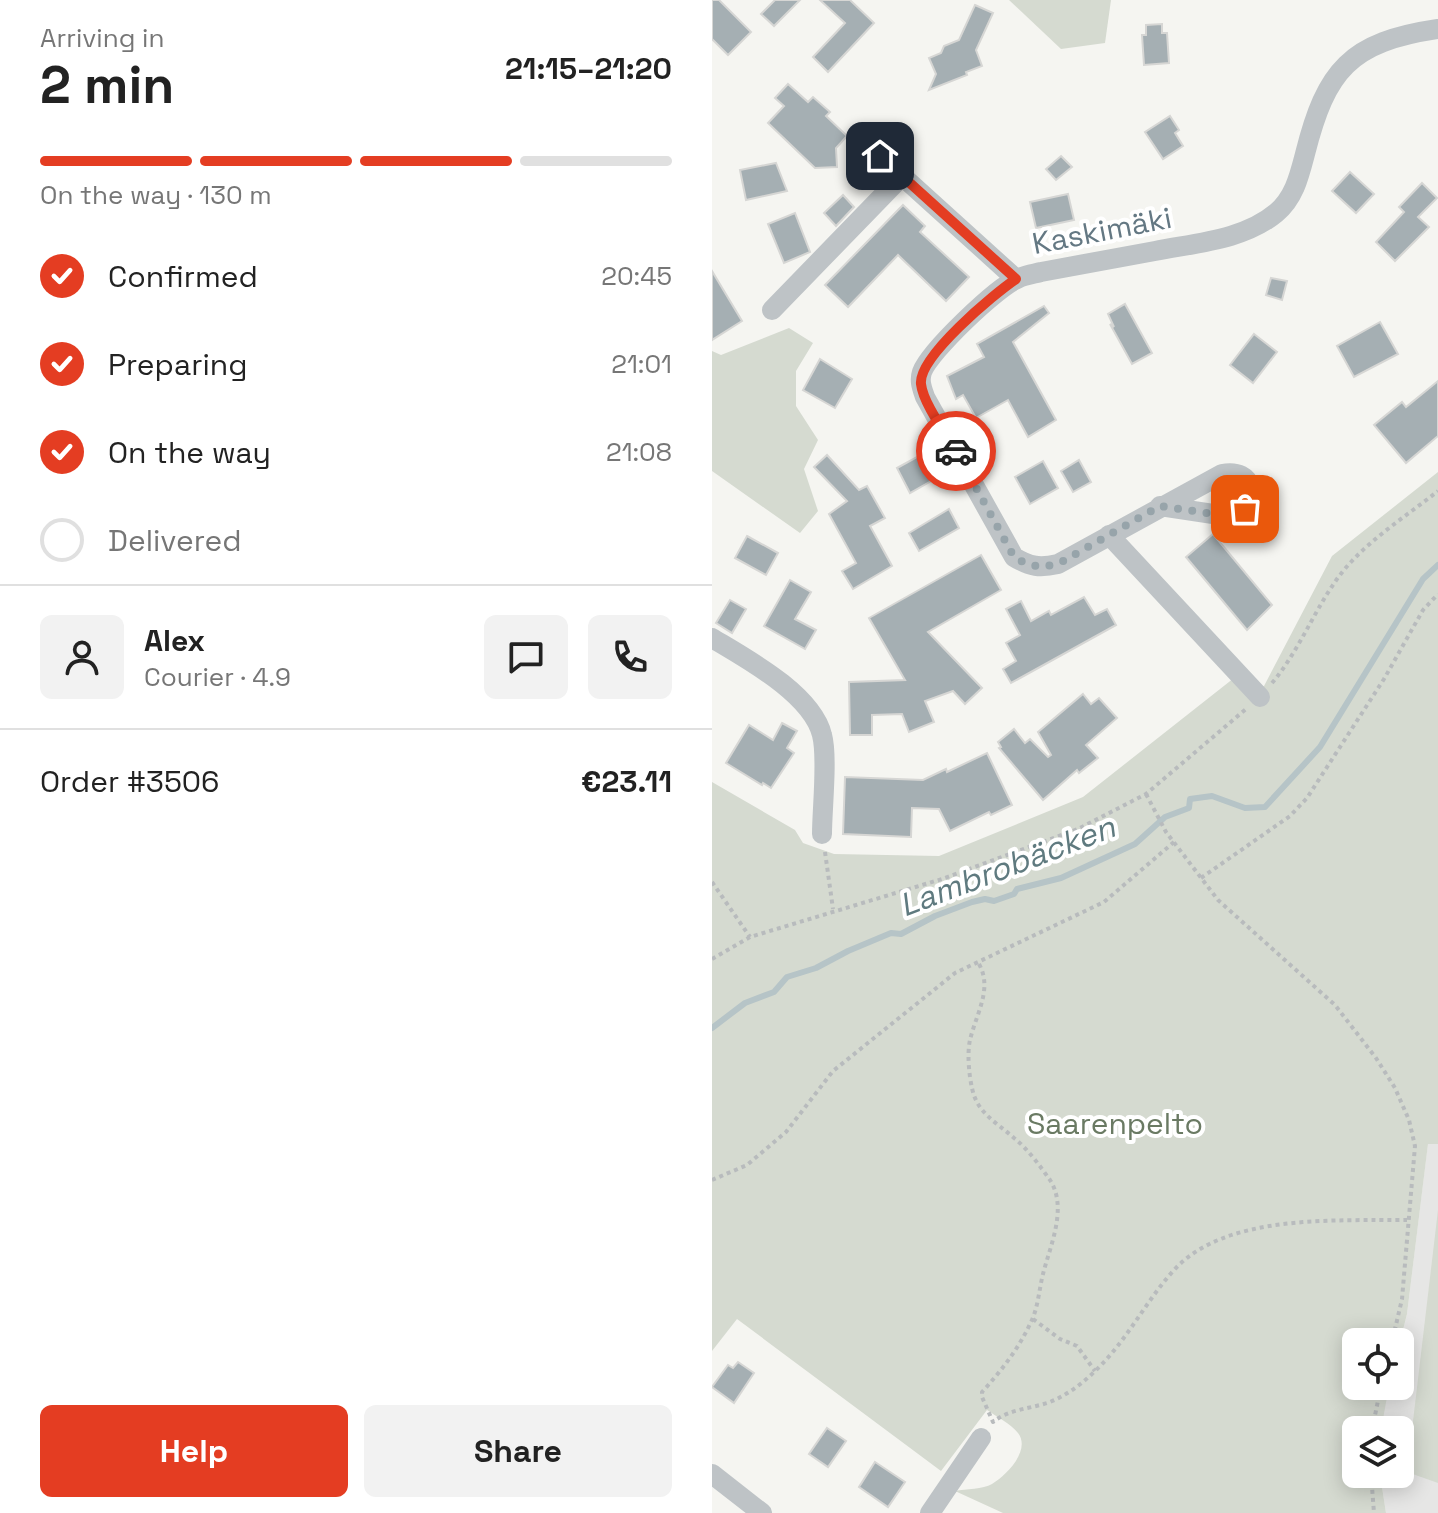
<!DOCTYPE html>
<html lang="en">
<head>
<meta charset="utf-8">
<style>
	:root { --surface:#fff; --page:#f2f2f2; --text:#222; --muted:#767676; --line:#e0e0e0; --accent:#e43d22 }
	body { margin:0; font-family:"Space Grotesk",sans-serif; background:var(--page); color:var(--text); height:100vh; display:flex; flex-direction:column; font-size:30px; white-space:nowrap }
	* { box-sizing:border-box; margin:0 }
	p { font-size:26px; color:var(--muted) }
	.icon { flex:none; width:44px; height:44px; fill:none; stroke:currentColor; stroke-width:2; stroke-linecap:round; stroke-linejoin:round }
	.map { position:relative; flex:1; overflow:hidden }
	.panel { display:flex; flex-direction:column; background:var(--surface); width:712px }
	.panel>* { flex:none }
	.tools { position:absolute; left:630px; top:1328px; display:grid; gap:16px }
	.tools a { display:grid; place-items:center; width:72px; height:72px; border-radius:12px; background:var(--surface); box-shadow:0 4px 20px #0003; font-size:40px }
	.pin { position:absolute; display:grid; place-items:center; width:68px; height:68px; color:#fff; margin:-34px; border-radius:16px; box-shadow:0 4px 12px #0006 }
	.courier { position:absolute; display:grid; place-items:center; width:80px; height:80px; margin:-40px; border:6px solid #e43d22; border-radius:50%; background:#fff; color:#222; box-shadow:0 2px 10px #0007 }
	.overview em { font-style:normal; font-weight:700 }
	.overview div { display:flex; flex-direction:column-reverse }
	.overview { display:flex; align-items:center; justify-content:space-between; height:136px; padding:0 40px }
	h1 { font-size:52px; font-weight:700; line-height:60px }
	.bar { display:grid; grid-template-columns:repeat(4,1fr); gap:12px 8px; align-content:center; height:96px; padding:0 40px }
	.bar i { height:10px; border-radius:6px; background:var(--line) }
	.bar .selected { background:var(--accent) }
	.bar p { grid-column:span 4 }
	.line { display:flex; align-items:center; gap:20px; padding:0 40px; border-top:2px solid var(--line) }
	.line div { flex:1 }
	.round { display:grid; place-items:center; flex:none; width:84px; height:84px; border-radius:12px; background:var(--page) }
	ol { padding:0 40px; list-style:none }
	li { display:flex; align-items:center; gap:24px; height:88px }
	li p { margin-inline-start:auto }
	li .icon { padding:8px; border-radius:50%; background:var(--accent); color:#fff; stroke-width:4 }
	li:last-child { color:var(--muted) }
	li i { width:44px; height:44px; border:4px solid var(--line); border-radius:50% }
	.primary-button { display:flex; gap:16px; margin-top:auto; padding:16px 40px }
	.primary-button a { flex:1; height:92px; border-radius:12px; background:var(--accent); color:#fff; font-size:32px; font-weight:700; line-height:92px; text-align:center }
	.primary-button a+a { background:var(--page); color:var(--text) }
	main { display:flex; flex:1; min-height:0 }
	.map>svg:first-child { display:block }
	.built { fill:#e6e6e5 }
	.green { fill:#d5dad0 }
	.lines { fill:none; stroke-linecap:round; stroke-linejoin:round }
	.stream { stroke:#b6c4c7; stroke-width:6 }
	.building { fill:#a5afb3; stroke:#d6d6d4; stroke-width:2 }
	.path { stroke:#b8bbbd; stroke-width:4; stroke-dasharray:4 4; stroke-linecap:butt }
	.minor { stroke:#bec3c6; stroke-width:20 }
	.done { stroke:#97a4aa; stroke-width:8; stroke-dasharray:0 14.4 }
	.route { stroke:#e43d22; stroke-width:10 }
	.labels { text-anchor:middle; stroke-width:8; stroke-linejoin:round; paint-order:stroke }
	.street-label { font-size:30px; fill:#647883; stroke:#fff }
	.park-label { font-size:30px; fill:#6a7a63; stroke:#fff }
	.water-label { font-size:32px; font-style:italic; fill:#5f7a7f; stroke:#fff }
</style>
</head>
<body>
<main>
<section class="panel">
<div class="overview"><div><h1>2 min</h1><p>Arriving in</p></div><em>21:15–21:20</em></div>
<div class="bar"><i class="selected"></i><i class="selected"></i><i class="selected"></i><i></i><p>On the way · 130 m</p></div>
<ol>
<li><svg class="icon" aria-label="check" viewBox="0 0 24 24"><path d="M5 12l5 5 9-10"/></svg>Confirmed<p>20:45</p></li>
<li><svg class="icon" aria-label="check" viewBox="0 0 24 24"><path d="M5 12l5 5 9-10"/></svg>Preparing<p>21:01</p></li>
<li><svg class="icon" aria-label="check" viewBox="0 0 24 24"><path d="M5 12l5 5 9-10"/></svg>On the way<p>21:08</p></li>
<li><i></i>Delivered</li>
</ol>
<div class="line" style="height:144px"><a class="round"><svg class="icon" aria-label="person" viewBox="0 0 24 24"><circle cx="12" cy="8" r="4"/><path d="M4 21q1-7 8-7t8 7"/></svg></a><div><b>Alex</b><p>Courier · 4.9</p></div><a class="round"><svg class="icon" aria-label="chat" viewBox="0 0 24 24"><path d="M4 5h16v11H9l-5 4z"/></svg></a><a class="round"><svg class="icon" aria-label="phone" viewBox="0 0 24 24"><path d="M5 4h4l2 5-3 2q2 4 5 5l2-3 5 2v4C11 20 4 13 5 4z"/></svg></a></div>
<div class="line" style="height:104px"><div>Order #3506</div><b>€23.11</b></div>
<div class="primary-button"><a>Help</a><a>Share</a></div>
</section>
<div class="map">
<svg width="726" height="1513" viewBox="0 0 726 1513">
	<rect width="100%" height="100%" fill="#f5f5f1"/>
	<polygon class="built" points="716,1143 726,1144 726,1513 674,1513 668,1474 688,1474 688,1430 669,1430 669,1417 677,1386 688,1386 688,1342 695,1314"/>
	<g class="green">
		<polygon points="297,0 399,0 393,43 349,49"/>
		<polygon points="77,328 101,343 84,371 84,406 106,440 92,469 106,511 88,533 0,471 0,351 9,355"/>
		<path d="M726 472V1144H716L695 1314 688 1342H644V1386H677L669 1430H644V1474H668L674 1513H291L243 1491C254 1489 271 1489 280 1484 295 1475 319 1450 306 1433 298 1423 285 1417 275 1410L229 1471 25 1319 0 1351V782L83 830 91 843 122 854 227 856 371 797 522 678 538 694 552 686 620 556Z"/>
		<polygon points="726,1210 726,1483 695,1472"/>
	</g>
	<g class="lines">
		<polyline class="stream" points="0,1028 33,1003 62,992 75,977 104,968 136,951 179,933 189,934 223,916 260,902 273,899 282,901 302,894 305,889 349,878 423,844 453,817 477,808 478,799 500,796 533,808 553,807 608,747 711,579 726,565"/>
	</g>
	<g class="building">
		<polygon points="0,0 7,0 39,32 16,55 0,39"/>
		<polygon points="63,0 88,0 62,26 49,14"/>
		<polygon points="108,0 138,0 162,23 116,72 101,57 133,23"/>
		<polygon points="263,5 281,13 264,50 270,66 254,72 255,75 217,90 224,74 217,58 229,53 232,46 247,40"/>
		<polygon points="450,24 450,33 455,33 457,63 432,65 430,35 434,35 434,25"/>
		<polygon points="76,84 96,102 101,97 118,112 114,116 135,136 124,148 125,167 103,168 56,123 72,106 63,98"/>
		<polygon points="458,116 467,130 463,133 471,146 451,159 433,132"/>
		<polygon points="349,156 360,167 344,180 334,169"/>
		<polygon points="64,163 75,191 34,200 28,170"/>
		<polygon points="638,172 662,194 644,213 620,191"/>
		<polygon points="710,183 725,198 706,217 717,227 683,261 664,242 692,212 687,207"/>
		<polygon points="356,194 362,220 324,228 318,202"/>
		<polygon points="131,195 142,207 124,226 112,213"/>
		<polygon points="191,205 213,226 208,232 257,277 234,301 186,255 136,307 113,285"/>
		<polygon points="83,213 98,252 72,263 56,224"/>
		<polygon points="0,271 30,321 0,340"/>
		<polygon points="559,278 575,281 570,300 554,295"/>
		<polygon points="413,304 440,353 420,364 398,324 402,327 396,314"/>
		<polygon points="332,306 337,313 301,342 344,420 316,437 296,400 264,418 251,395 244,399 235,376 272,357 265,344"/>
		<polygon points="668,322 686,354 642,377 625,346"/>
		<polygon points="542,334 565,352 541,383 518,365"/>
		<polygon points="108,359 140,379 123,408 91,390"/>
		<polygon points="726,381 726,436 694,463 662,425 690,402 694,407"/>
		<polygon points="214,452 228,476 198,493 185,468"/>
		<polygon points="115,455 147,490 155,486 173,518 158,526 180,566 141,589 130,571 144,563 117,514 135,501 102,467"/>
		<polygon points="367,460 379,482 361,492 349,471"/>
		<polygon points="331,461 346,488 318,504 303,477"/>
		<polygon points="237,509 247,528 207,551 197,533"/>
		<polygon points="501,534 560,605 535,630 474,557"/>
		<polygon points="35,536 66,553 54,575 23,558"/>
		<polygon points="269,555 289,590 216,632 270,688 253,704 241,691 213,701 222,722 197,732 190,714 160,715 160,735 138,735 137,682 193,680 157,618"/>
		<polygon points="78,580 99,592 83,619 104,630 93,649 52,626"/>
		<polygon points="372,597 383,615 395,609 404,625 299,683 291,669 304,661 294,643 308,635 294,609 309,601 319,621 337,611 339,615"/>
		<polygon points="18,600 34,609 20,633 4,623"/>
		<polygon points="371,694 379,704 387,698 405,718 374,745 386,758 367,773 365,770 331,800 287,748 289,747 286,742 302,729 313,743 318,739 336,757 339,755 326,732"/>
		<polygon points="70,723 85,731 75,748 82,753 59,788 51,783 50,785 14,763 37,725 61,740"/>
		<polygon points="275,753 300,805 279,815 277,812 238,831 227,809 200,808 199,837 131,834 133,777 211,780 234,769 235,772"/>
		<polygon points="26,1362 42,1373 22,1403 0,1387 16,1365 21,1368"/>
		<polygon points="115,1428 134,1441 116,1467 97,1454"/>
		<polygon points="163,1462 193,1482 176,1507 147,1487"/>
	</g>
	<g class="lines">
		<g class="path">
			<path d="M560 683C592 645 607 596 639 562 664 535 697 514 726 491"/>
			<polyline points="434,794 454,832 506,900 623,1005 664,1058 683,1088 697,1120 703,1146 690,1299 680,1342"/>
			<polyline points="113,852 121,909"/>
			<polyline points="489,878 578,816 595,798 672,679 711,610 726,594"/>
			<polyline points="0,882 38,937"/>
			<polyline points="0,959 38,937 230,879 366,829 434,794 534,709"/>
			<path d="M267 964C281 989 264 1014 258 1040 255 1053 257 1075 260 1088 265 1113 284 1122 302 1138 315 1148 328 1166 338 1180 356 1208 338 1246 331 1274 327 1290 326 1308 319 1322 307 1348 290 1370 270 1392V1397L281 1422C297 1409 318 1409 338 1402 355 1395 370 1384 383 1371 415 1341 433 1302 462 1270 514 1213 625 1221 695 1220"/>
			<polyline points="0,1180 35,1165 74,1132 121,1071 243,973 392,902 462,842"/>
			<polyline points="321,1319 348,1339 365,1346 383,1371"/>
			<polyline points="660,1430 669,1386"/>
			<polyline points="659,1474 662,1513"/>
		</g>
		<g class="minor">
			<polyline points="168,156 304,279"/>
			<polyline points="60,310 190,176"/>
			<path d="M448 506 521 517C547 499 543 468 510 474L346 564C328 568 318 567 302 557L213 397C210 388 207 381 210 372 218 351 284 288 305 279 312 275 321 274 329 272 367 265 405 258 443 251 483 243 532 240 564 213 582 198 587 177 593 154 614 70 638 42 726 29"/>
			<polyline points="397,535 548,697"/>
			<path d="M0 638C35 659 100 694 110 735 116 757 110 809 110 834"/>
			<polyline points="0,1474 50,1513"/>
			<polyline points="218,1513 269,1438"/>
		</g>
	</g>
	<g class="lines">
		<path class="done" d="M244 451 302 557C318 567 328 568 346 564L448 506 521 517 533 509"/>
		<path class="route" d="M168 156 304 279C282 294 206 357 209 384 211 403 234 434 244 451"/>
	</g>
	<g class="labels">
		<g class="street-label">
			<text transform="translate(390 231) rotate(-11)" y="10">Kaskimäki</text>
		</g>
		<g class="park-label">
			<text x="403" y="1134">Saarenpelto</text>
		</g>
		<g class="water-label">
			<text transform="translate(295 866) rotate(-21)" y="11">Lambrobäcken</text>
		</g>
	</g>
</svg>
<div class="tools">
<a><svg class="icon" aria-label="locate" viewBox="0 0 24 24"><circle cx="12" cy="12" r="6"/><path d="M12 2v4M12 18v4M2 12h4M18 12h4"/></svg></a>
<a><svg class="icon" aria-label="layers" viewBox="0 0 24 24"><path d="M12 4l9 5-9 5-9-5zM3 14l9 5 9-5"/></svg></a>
</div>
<div class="pin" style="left:533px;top:509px;background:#ea580c"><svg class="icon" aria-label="bag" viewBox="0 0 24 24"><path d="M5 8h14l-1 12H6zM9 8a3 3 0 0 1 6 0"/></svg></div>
<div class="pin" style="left:168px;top:156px;background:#1f2937"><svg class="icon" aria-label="home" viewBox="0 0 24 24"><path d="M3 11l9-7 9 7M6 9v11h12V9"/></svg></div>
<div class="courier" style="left:244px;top:451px"><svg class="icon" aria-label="car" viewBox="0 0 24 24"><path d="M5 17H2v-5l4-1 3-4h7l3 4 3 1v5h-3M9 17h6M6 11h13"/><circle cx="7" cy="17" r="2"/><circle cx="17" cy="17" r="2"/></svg></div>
</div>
</main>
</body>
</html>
